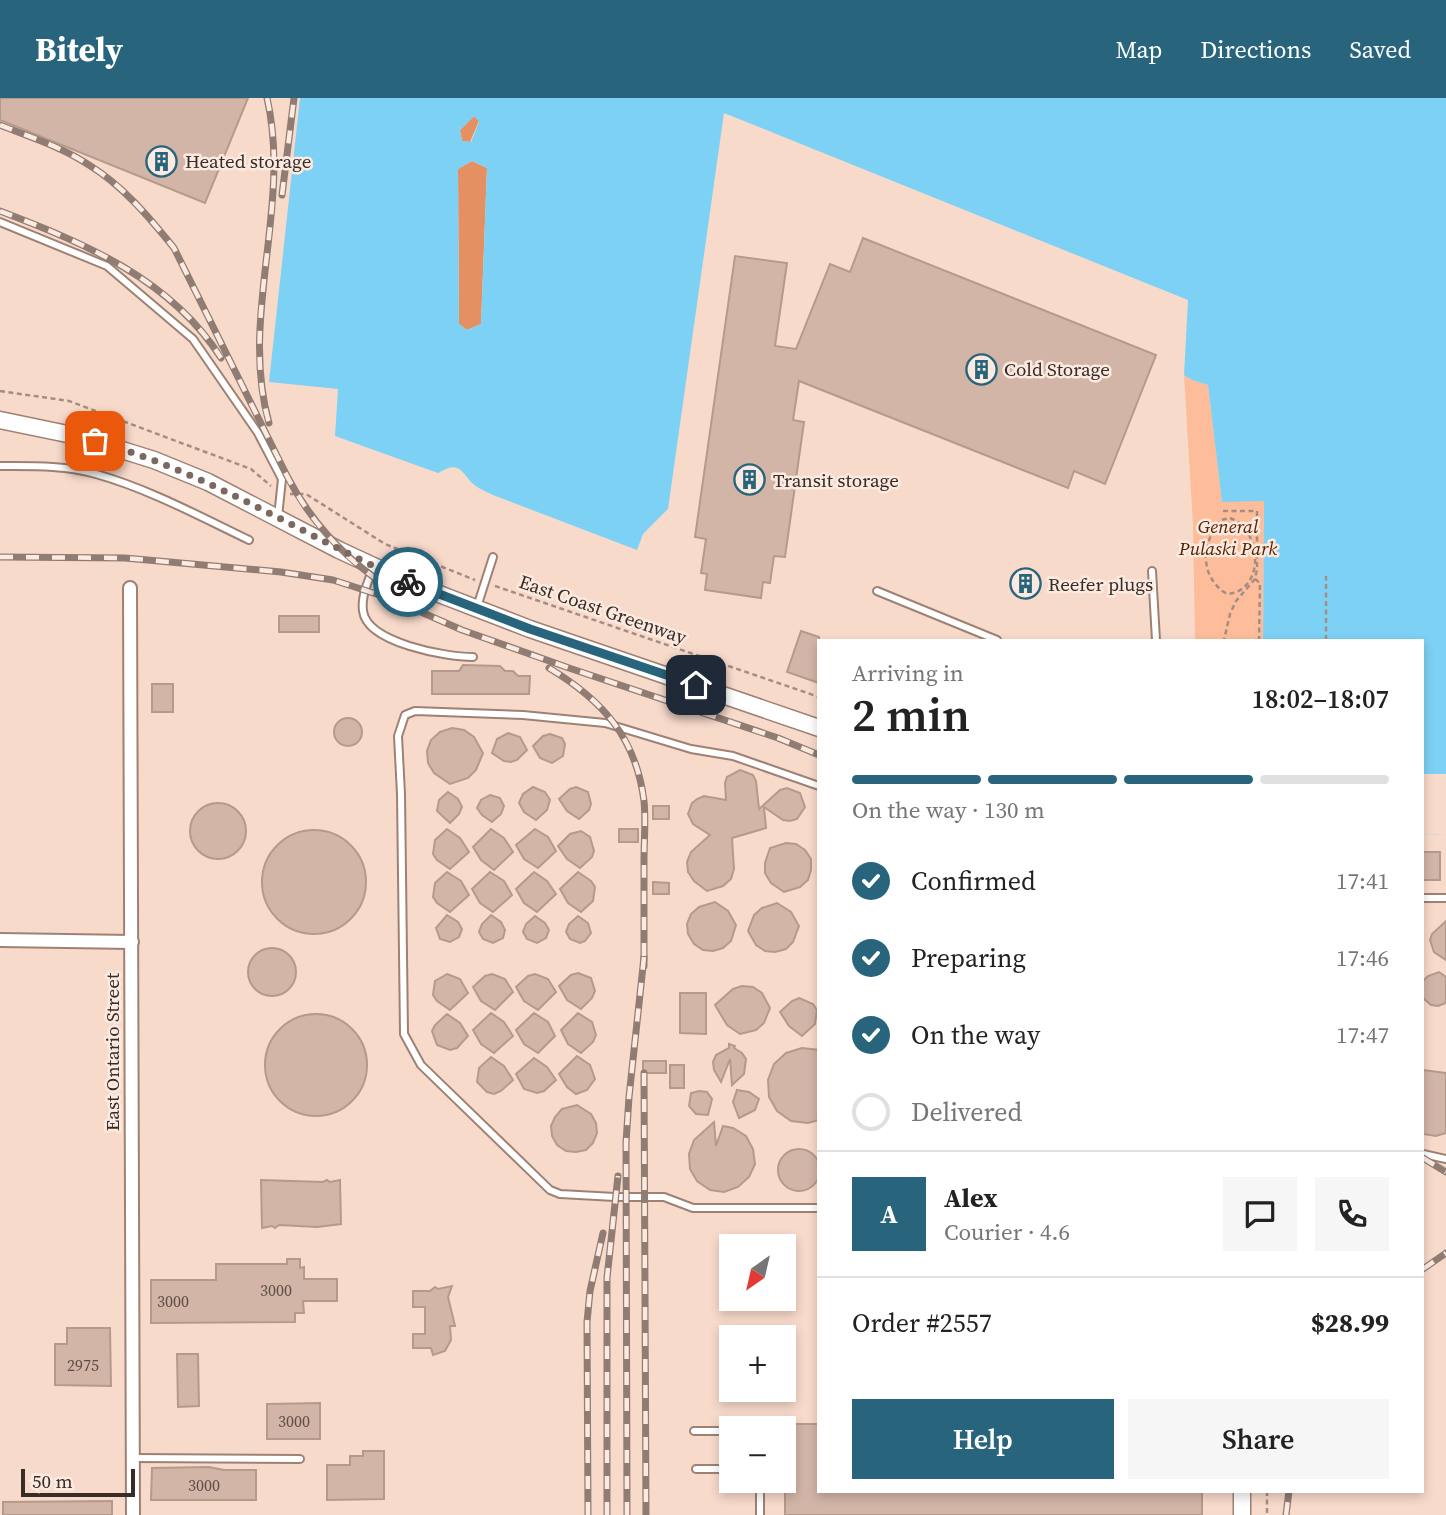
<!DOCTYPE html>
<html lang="en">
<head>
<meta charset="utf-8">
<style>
	:root { --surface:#fff; --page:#f6f6f6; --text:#222; --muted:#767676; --line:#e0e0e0; --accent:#28657c }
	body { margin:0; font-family:"Source Serif 4",serif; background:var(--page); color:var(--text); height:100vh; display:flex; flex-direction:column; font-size:26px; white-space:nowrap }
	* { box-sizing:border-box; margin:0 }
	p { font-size:23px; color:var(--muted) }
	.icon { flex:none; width:38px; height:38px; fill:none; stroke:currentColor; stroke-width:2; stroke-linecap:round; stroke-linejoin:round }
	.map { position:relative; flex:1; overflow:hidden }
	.panel { position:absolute; left:817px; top:541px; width:607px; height:854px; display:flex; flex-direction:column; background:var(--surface); border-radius:0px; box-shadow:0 4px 10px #0003 }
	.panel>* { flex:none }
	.needle { width:46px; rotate:214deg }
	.tools { position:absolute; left:719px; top:1136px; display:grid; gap:14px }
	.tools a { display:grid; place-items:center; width:77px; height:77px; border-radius:0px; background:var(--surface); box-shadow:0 4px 10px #0003; font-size:35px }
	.scale { position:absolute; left:21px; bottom:18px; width:114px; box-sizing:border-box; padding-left:7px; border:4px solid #372c26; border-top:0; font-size:19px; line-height:24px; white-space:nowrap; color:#372c26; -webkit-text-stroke:5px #fceae1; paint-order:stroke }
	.pin { position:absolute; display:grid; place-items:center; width:60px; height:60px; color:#fff; margin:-30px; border-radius:14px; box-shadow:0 4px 10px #0006 }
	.courier { position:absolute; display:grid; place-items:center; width:70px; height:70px; margin:-35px; border:5px solid #28657c; border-radius:50%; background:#fff; color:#222; box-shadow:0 2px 9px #0007 }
	.headline em { font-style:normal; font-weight:600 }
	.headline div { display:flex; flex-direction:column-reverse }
	.headline { display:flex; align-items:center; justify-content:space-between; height:119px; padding:0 35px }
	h1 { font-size:46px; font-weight:600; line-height:52px }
	.bar { display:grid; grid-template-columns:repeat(4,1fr); gap:10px 7px; align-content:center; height:84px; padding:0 35px }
	.bar i { height:9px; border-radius:5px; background:var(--line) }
	.bar .active { background:var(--accent) }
	.bar p { grid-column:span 4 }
	.line { display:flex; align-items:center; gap:18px; padding:0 35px; border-top:2px solid var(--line) }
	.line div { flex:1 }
	.round { display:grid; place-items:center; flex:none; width:74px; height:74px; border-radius:0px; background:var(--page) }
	ol { padding:0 35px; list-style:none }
	li { display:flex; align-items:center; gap:21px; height:77px }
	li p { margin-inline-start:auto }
	li .icon { padding:7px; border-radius:50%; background:var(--accent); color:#fff; stroke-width:4 }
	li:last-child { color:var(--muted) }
	li i { width:38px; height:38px; border:4px solid var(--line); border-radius:50% }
	.primary-button { display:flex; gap:14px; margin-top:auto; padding:14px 35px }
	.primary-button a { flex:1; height:80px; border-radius:0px; background:var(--accent); color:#fff; font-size:28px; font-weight:600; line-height:80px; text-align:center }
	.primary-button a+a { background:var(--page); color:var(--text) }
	header { display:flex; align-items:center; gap:42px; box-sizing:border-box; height:98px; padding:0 35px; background:var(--accent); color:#fff }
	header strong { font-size:33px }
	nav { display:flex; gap:38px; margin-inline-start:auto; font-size:24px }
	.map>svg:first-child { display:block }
	.green { fill:#fdbd9b }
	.forest { fill:#e49062 }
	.water { fill:#7dd1f4; fill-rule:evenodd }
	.pier { fill:#f8dacb }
	.building { fill:#d2b5a7; stroke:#b59a8b; stroke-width:2 }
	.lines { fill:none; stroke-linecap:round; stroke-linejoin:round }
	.service-casing { stroke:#9d8274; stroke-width:10 }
	.minor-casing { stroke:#9d8274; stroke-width:16 }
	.tertiary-casing { stroke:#9d8274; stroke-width:19 }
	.path { stroke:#a48e83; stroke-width:2.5; stroke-dasharray:5 3.5; stroke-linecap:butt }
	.service { stroke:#fff; stroke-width:6 }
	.minor { stroke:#fff; stroke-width:12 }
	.tertiary { stroke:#fff; stroke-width:16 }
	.rail-casing { stroke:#907c72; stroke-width:7 }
	.rail { stroke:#fceae1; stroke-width:4.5; stroke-dasharray:13; stroke-linecap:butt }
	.done { stroke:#7b6960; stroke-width:7; stroke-dasharray:0 12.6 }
	.route { stroke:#28657c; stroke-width:9 }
	.labels { text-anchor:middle; stroke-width:5; stroke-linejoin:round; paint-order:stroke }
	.number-label { font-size:16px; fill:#5e4e46 }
	.poi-label { font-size:19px; fill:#372c26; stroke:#fceae1; text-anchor:start }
	.park-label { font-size:19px; font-style:italic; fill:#562200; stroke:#fceae1 }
	.street-label { font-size:19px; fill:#372c26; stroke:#fceae1 }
</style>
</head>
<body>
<header>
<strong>Bitely</strong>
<nav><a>Map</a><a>Directions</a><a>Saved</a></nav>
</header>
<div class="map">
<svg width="1446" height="1417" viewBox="0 0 1446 1417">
	<rect width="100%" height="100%" fill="#f8dacb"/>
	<polygon class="green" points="1184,277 1192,282 1208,287 1222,403 1264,402 1263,542 1195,542 1193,427"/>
	<g class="forest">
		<polygon points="474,18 479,23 470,44 462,43 460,32"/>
		<polygon points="472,63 487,70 481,226 467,232 459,226 458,71"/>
	</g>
	<path class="water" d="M300 0H1446V737L1423 736V542H1263L1264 403 1222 404 1208 287 1192 282 1184 277 1188 202 724 15 668 411 643 436 637 452 493 397C487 394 477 390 472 385 460 371 458 363 438 375L335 338 338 291 269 284ZM474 18 479 24 471 44 462 43 460 32ZM472 63 487 70 481 226 467 232 459 226 458 71Z"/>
	<polygon class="pier" points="1423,676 1446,676 1446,737 1423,736"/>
	<g class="building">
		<polygon points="0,0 248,0 205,105 0,22"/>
		<polygon points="863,140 1156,257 1105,386 1074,373 1068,390 799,283 793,322 804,324 785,459 774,458 770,485 763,484 761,500 705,492 707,476 701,475 706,441 695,439 735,158 787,165 775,248 796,251 830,166 850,174"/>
		<rect x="279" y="518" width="40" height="16"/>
		<polygon points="801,533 819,539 819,585 787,574"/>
		<polygon points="463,567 500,568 505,573 513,573 518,578 530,578 529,596 432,596 432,573 459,573"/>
		<rect x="152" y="586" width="21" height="28"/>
		<circle cx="348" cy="634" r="14"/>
		<polygon points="452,630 464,632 474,639 483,655 476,672 468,680 450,686 434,675 428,665 427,653 431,642 440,634"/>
		<polygon points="508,635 520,639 527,652 517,662 511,664 504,663 492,655 497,641"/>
		<polygon points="550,636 562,640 565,646 563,658 552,665 540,660 533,648 543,638"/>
		<polygon points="740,672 753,677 756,683 759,711 780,692 787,690 800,695 805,709 797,721 790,723 783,722 764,709 766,730 732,740 734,771 731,781 723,788 707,793 694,783 688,774 687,764 691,754 710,737 693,726 688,716 692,705 697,701 704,698 726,702 725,685 727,679"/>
		<polygon points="533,689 545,694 550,702 547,712 536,722 524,714 519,705 523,696"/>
		<polygon points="576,689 588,694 591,706 589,712 579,721 567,713 559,701 570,691"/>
		<polygon points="448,694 458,701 462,709 459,716 450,725 437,713 439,702"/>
		<polygon points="490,697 500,700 504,708 501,716 492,724 482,717 477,710 481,702"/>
		<circle cx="218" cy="733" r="28"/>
		<rect x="653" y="708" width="16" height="13"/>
		<polygon points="447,731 460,740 469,754 450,771 437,762 433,756 435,742"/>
		<polygon points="491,731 504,740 513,754 494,772 481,762 473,749"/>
		<polygon points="535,731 548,739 556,753 538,770 524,761 516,747"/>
		<rect x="619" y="731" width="19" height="13"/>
		<circle cx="314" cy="784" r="52"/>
		<polygon points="581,733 590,739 594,753 592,759 580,770 567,761 558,748 570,736"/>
		<polygon points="786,745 796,746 805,752 811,761 811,772 808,782 800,789 784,794 771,785 765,775 765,765 770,750"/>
		<rect x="1423" y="754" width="17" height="28"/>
		<polygon points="447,774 461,783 469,797 450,814 437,805 433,799 435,785"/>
		<polygon points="490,774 504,783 512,797 493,814 480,805 472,791"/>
		<polygon points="534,774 547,783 556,796 537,814 524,805 516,791"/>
		<polygon points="578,774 591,783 595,789 593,803 581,814 568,805 560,791"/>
		<polygon points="653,784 669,785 669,796 653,796"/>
		<polygon points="715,804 728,813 736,827 731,843 723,850 713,853 703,852 694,846 688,836 687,826 691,816 699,809"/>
		<polygon points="777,805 791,814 799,828 793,844 786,851 775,854 765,853 756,847 748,833 754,817 762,810"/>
		<polygon points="447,817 458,824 462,831 459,839 450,844 440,841 436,830"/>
		<polygon points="491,817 501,824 505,832 503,840 493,845 483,841 479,834 482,826"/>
		<polygon points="535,818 545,825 549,832 546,840 537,845 527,841 523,834 526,826"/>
		<polygon points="578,818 588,825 591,835 585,843 580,845 570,841 566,834 569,826"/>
		<polygon points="1446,823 1446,862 1434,854 1430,842 1432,836"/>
		<circle cx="272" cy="874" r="24"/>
		<polygon points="1439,874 1446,879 1446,905 1438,908 1431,907 1423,900 1423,883 1428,878"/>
		<polygon points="578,875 591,880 595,893 592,900 581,911 567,902 559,888 571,877"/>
		<polygon points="447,876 460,881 468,895 450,912 437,903 433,897 435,883"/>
		<polygon points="492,876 505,881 513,894 495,912 481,903 473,889 485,878"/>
		<polygon points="535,876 548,881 556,894 538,912 524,903 516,889 528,878"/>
		<polygon points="742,888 753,889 762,895 770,910 764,925 756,932 740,936 727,927 715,907 733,891"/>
		<polygon points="680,895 706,895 706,936 680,935"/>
		<polygon points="799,900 813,906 817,912 815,926 802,938 789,928 780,914 792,903"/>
		<polygon points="491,915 504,924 513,938 494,955 481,946 473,932"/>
		<polygon points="534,915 548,924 555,938 538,955 524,946 516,932"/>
		<polygon points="578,915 592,924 596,937 593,944 581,955 568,946 561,932"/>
		<circle cx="316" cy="967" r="51"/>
		<polygon points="447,916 460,925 468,938 457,950 450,952 437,947 432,933 435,927"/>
		<polygon points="729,946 735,948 734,950 742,955 746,961 744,976 732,987 730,961 721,984 714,972 713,964 716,957 729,950"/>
		<polygon points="802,950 819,952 819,1022 808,1025 791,1023 777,1013 769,999 768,982 774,966 786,955"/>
		<polygon points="577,958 590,967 595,981 587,992 576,996 567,989 559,976"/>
		<polygon points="491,959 504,968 513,982 501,993 494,996 487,994 477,984 479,970"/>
		<polygon points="534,960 547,969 556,982 544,993 537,995 524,991 516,976"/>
		<rect x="643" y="963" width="23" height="12"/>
		<rect x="670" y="967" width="14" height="23"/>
		<polygon points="1423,972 1446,975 1446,1035 1436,1038 1423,1036"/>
		<polygon points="737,992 749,994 759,1001 755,1012 739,1020 733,1004"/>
		<polygon points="699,993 707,994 712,1001 708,1017 696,1016 689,1008 691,995"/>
		<polygon points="577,1007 591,1016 596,1025 597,1035 593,1045 586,1052 576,1054 566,1053 557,1047 552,1038 551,1028 555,1019 562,1011"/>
		<polygon points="714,1024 716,1048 723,1028 733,1030 746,1038 753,1051 755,1066 749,1079 738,1089 724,1094 710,1092 697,1083 690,1071 689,1056 694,1042"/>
		<circle cx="799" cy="1072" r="21"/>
		<polygon points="261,1082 323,1084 327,1082 330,1084 340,1082 341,1126 317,1129 279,1127 275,1130 272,1128 262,1130"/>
		<polygon points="287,1161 300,1161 300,1170 304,1169 304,1181 337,1181 337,1203 303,1203 304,1215 295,1215 295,1224 151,1225 151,1182 216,1182 216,1166 287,1166"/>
		<polygon points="452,1188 448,1199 455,1228 450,1228 451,1242 445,1253 433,1257 431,1250 413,1250 413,1236 425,1236 425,1209 413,1209 413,1193 430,1193 435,1189 438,1191"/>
		<polygon points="67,1230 110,1230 111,1288 55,1287 55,1246 67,1246"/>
		<polygon points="177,1256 198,1256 199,1308 178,1309"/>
		<polygon points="320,1305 320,1341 267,1341 267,1306"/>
		<polygon points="785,1326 819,1326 819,1393 1202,1393 1202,1417 785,1417"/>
		<polygon points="363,1353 384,1353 384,1401 327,1402 327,1367 350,1367 350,1358 363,1358"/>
		<polygon points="209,1369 224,1372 256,1372 256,1402 151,1402 152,1370"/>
		<polygon points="112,1403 112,1417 3,1417 3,1404"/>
	</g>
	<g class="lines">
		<defs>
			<g id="service">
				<polyline points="0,124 107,168 193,241 258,335 282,381 278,419"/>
				<path d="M0 368C32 368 65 367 96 376 149 391 199 418 249 442"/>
				<path d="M373 471C368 484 361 498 363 513 367 545 446 559 473 559"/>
				<polyline points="1152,473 1156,542"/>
				<polyline points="877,493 997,542"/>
				<polyline points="477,509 493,459"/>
				<polyline points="819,688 733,658 691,651 605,625 523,617 415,613 405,617 398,638 401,696 404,936 421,967 550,1092 560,1096 615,1099 664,1099 693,1110 819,1110"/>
				<polyline points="1423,800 1446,800"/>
				<polyline points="1423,1056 1446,1061"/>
				<polyline points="694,1333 732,1333"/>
				<polyline points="134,1360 300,1361"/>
				<polyline points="696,1371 732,1371"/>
				<polyline points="760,1417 760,1382"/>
			</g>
			<g id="minor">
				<polyline points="130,490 133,1417"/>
				<polyline points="0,842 132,844"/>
			</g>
			<g id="tertiary">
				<polyline points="0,322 77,338 154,362 208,384 339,452 408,484 530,531 819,630"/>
				<polyline points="1242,1417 1242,1393"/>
			</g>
		</defs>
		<use href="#service" class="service-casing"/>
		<use href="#minor" class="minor-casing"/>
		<use href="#tertiary" class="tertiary-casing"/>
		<g class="path">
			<polyline points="0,293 69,303 251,371 271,388"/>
			<polyline points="290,396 306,396 385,446 475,482"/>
			<polyline points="1223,413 1257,413 1257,471 1255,481 1236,503 1230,516 1224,542"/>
			<path d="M1230 420C1262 431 1266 493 1227 496 1199 479 1201 445 1221 422Z"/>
			<polyline points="1255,481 1260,485 1259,542"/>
			<polyline points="495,488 819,599"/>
			<polyline points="1326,542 1326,478"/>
			<polyline points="1267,1393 1267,1417"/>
		</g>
		<use href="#service" class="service"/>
		<use href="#minor" class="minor"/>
		<use href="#tertiary" class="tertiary"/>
		<defs>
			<g id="rail">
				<path d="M267 0C292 108 239 219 269 325"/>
				<path d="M0 27C30 39 62 49 89 67 123 88 149 119 174 150L287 378C314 430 352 468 402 498"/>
				<polyline points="282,97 294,0"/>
				<path d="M0 113C84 145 171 181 221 260"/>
				<polyline points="0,459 125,460 281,474 333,482 389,500 462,532 569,570 778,640 819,657"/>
				<path d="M549 570C602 602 636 639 644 703 646 722 644 743 644 762 644 797 644 833 644 868"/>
				<polyline points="644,975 646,1417"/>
				<polyline points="1423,1060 1446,1074"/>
				<polyline points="1423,1171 1446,1155"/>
				<polyline points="588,1417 587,1224 590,1193 603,1135"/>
				<polyline points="607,1417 607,1180 618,1078"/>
				<polyline points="627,1417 626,1045 629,999 644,859"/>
				<polyline points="1286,1417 1289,1393"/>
			</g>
		</defs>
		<use href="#rail" class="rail-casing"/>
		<use href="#rail" class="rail"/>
	</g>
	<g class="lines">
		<path class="done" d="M95 343C207 374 303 437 408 484"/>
		<polyline class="route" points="408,484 530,531 696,587"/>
	</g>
	<defs>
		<symbol id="building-ring" viewBox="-11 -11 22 22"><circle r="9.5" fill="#fceae1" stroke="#28657c" stroke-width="1.5"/><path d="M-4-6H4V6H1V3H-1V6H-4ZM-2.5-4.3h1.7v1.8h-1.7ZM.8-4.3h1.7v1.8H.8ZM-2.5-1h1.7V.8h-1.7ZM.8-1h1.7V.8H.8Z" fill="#28657c"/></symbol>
	</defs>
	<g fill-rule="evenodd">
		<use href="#building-ring" x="144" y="46" width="35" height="35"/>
		<use href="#building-ring" x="964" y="254" width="35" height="35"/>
		<use href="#building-ring" x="732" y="364" width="35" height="35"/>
		<use href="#building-ring" x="1008" y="468" width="35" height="35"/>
	</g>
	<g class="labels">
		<g class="number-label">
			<text x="276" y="1198">3000</text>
			<text x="173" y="1209">3000</text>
			<text x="83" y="1273">2975</text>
			<text x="294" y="1329">3000</text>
			<text x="204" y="1393">3000</text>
		</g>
		<g class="poi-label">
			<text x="185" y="70">Heated storage</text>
			<text x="1004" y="278">Cold Storage</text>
			<text x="773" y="389">Transit storage</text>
			<text x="1048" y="493">Reefer plugs</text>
		</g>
		<g class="park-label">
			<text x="1228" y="435">General<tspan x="1228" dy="22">Pulaski Park</tspan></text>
		</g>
		<g class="street-label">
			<text transform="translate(603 511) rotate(19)" y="7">East Coast Greenway</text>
			<text transform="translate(112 954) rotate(-90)" y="7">East Ontario Street</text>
		</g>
	</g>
</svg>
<div class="tools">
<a><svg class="needle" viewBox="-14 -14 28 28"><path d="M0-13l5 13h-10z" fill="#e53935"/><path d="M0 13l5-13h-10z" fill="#767676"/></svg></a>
<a>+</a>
<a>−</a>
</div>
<div class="scale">50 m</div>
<div class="pin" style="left:95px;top:343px;background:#ea580c"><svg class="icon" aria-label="bag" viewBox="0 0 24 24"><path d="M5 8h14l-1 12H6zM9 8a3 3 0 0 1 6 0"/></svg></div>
<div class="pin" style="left:696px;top:587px;background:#1f2937"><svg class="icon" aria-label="home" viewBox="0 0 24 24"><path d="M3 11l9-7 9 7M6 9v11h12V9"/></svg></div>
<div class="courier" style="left:408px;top:484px"><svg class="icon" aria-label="bike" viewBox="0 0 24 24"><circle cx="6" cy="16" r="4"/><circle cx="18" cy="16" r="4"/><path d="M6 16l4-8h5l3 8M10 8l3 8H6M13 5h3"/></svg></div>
<section class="panel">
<div class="headline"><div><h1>2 min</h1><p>Arriving in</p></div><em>18:02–18:07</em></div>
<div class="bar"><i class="active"></i><i class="active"></i><i class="active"></i><i></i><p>On the way · 130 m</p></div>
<ol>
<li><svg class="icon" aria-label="check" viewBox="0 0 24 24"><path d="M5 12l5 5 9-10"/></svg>Confirmed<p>17:41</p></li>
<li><svg class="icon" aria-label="check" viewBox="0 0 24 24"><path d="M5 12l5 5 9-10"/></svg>Preparing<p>17:46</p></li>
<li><svg class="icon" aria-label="check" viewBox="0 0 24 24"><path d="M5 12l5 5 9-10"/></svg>On the way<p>17:47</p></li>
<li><i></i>Delivered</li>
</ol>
<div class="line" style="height:126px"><b class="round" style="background:var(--accent);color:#fff">A</b><div><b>Alex</b><p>Courier · 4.6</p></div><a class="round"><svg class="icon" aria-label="chat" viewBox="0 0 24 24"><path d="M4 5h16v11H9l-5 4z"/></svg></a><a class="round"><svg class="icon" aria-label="phone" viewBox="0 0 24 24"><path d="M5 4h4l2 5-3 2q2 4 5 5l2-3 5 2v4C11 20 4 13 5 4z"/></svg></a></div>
<div class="line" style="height:91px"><div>Order #2557</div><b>$28.99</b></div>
<div class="primary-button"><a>Help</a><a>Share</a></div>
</section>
</div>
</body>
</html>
